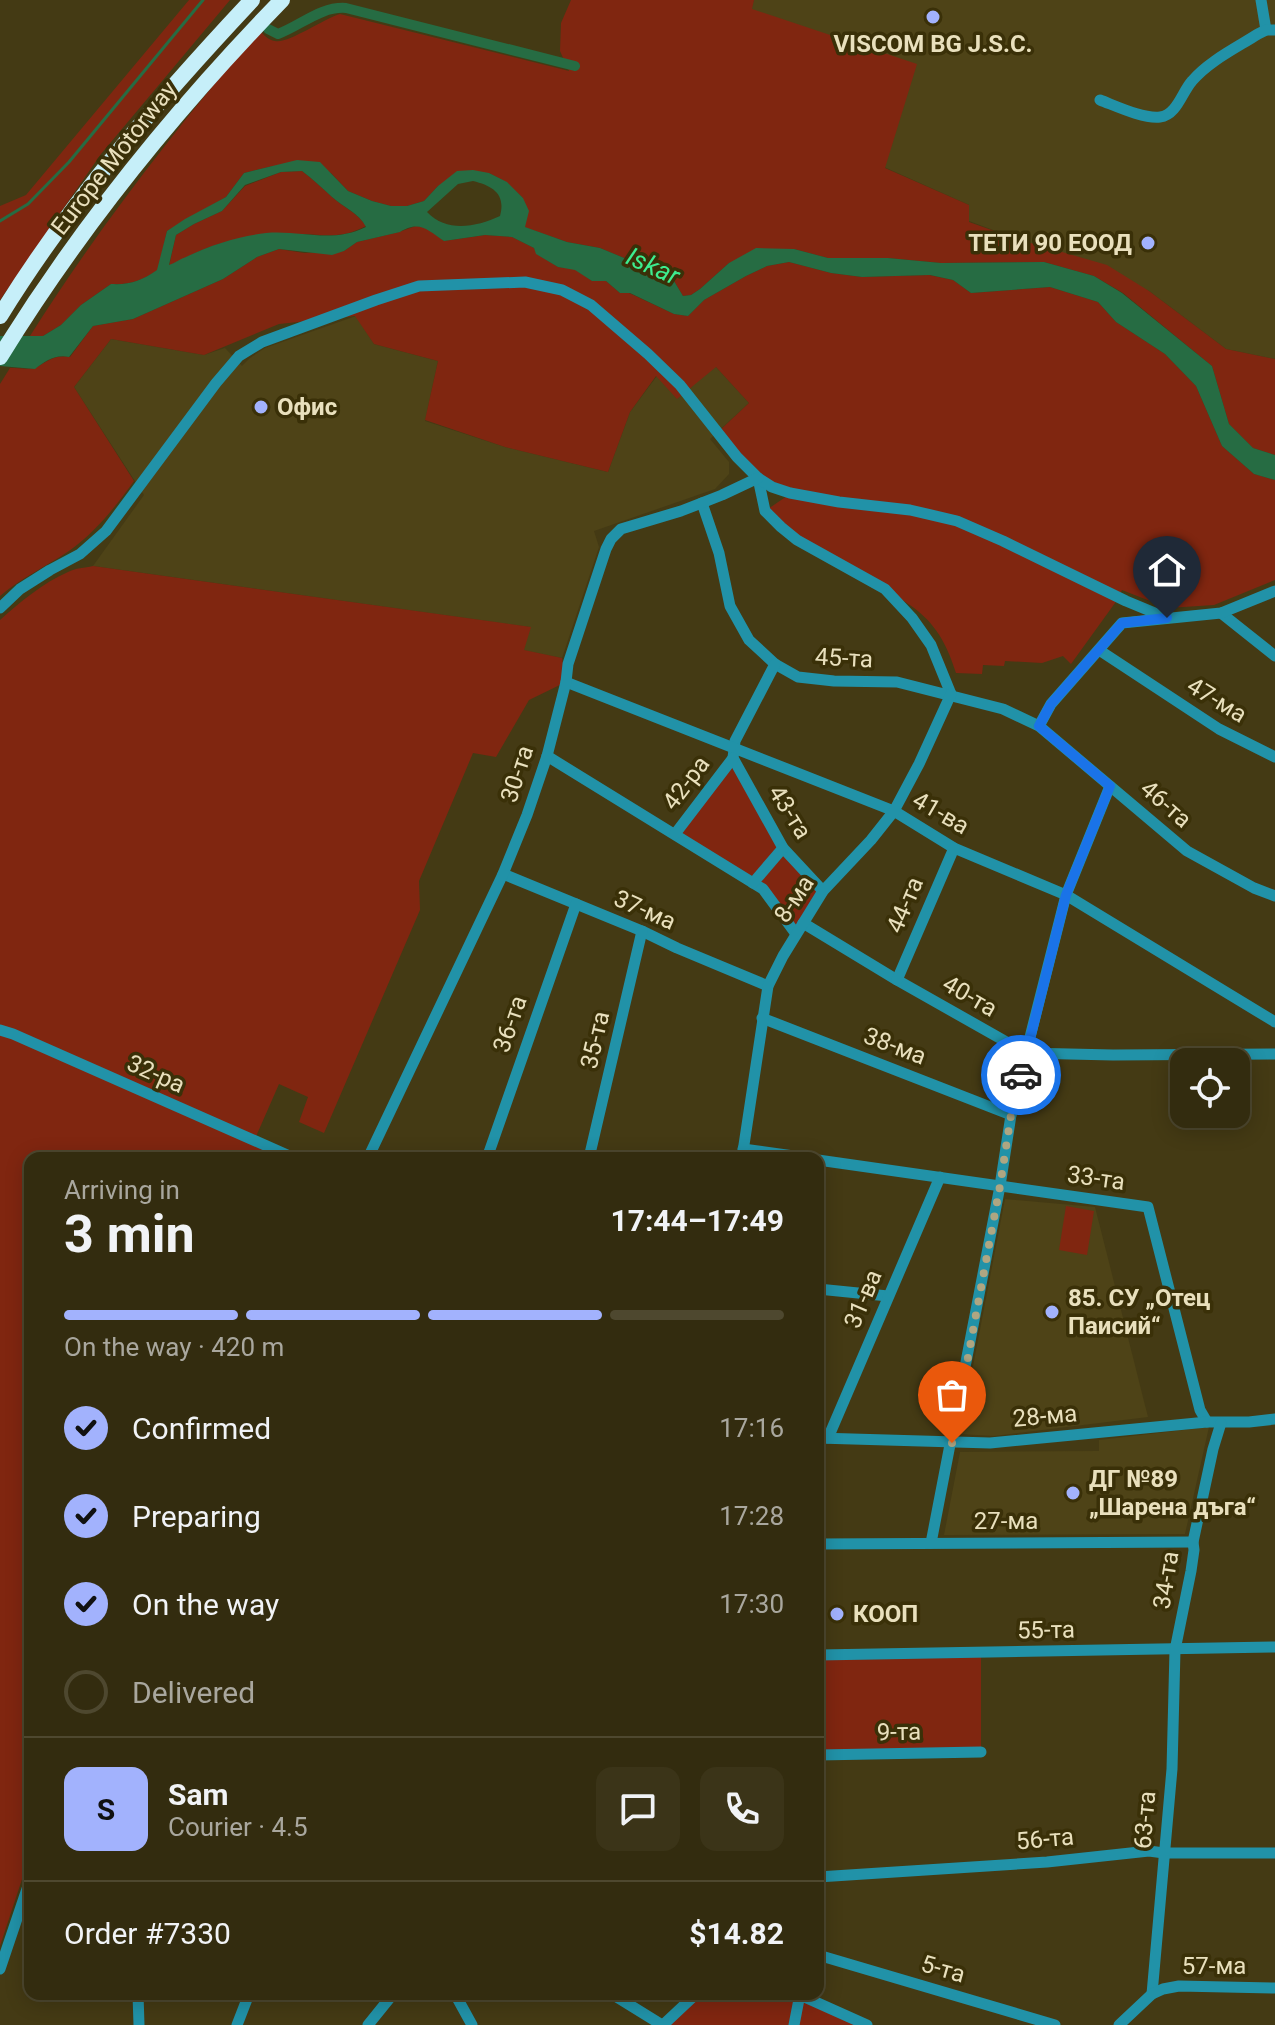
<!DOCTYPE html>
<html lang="en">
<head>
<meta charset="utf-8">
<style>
	:root { --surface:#332c0f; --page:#3b3418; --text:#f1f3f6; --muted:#a9a79e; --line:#4e482f; --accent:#a2b2fd }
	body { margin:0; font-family:Roboto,sans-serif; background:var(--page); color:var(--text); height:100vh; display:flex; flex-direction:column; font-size:30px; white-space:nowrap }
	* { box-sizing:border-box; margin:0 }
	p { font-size:26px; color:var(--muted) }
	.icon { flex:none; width:44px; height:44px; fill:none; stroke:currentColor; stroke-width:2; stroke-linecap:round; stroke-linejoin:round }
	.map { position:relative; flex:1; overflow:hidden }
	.side { position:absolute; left:24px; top:1152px; width:800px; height:848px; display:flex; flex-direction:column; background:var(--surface); border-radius:16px; box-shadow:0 4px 20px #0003,0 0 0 2px var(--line) }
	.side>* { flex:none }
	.buttons { position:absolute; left:1170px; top:1048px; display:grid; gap:16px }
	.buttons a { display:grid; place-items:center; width:80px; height:80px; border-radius:16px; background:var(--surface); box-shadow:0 4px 20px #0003,0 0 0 2px var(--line); font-size:40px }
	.pin { position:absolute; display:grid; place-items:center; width:68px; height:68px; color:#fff; margin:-82px -34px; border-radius:50% 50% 50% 0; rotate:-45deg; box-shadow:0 0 8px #0007 }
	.pin .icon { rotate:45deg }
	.courier { position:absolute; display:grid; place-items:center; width:80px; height:80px; margin:-40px; border:6px solid #1a73e8; border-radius:50%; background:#fff; color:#222; box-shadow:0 2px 10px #0007 }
	.head em { font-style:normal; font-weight:700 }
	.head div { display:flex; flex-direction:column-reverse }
	.head { display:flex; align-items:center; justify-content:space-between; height:136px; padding:0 40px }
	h1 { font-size:52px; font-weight:700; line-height:60px }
	.bar { display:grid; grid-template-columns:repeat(4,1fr); gap:12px 8px; align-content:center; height:96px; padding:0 40px }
	.bar i { height:10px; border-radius:6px; background:var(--line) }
	.bar .selected { background:var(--accent) }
	.bar p { grid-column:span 4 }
	.line { display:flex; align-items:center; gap:20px; padding:0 40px; border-top:2px solid var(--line) }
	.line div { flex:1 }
	.round { display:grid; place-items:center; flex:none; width:84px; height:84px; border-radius:16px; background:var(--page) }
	ol { padding:0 40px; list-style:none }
	li { display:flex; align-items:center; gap:24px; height:88px }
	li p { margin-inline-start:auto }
	li .icon { padding:8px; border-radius:50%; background:var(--accent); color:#111; stroke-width:4 }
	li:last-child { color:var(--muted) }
	li i { width:44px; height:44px; border:4px solid var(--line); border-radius:50% }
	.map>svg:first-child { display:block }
	.built { fill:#4e4317 }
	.green { fill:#802610 }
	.water { fill:#266c43; fill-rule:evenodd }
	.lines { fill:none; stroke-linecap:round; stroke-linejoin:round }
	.stream { stroke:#266c43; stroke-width:3 }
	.canal { stroke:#266c43; stroke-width:10 }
	.minor { stroke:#2192a8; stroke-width:11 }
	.highway { stroke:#c6eff9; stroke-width:16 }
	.done { stroke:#afa682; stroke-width:8; stroke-dasharray:0 14.4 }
	.route { stroke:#1a73e8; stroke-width:10 }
	.poi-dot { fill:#a2b2fd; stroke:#3a3008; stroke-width:3 }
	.labels { text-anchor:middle; stroke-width:7; stroke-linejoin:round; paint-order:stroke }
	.poi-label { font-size:24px; font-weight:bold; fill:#e9e0bd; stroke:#3a3008; text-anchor:start }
	.street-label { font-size:24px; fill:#e9e0bd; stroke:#3a3008 }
	.water-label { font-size:26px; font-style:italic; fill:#3ded8f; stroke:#3a3008 }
</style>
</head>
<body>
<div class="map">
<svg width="1275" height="2025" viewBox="0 0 1275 2025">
	<rect width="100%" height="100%" fill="#443a14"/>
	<g class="built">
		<polygon points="754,0 1275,0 1275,359 1226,349 1149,291 1017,239 969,221 969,205 884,167 751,9"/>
		<polygon points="356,316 374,344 438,361 425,421 505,447 608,472 630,412 657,376 716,367 749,403 710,439 729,462 729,474 715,489 594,531 599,547 562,658 523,650 530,627 93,566 144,495 74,387 111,339 204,355 225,348 242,366 250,358 265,348"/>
		<polygon points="1005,1199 1095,1207 1148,1417 994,1436 960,1434"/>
		<polygon points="1209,1427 1185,1534 944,1535 960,1452 1099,1451 1099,1440"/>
	</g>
	<g class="green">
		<polygon points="189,0 230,0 101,154 0,300 0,206 26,195"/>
		<path d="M571 0H754L752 9 917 64 885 168 969 205V222L1017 239 1107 265 1149 291 1226 349 1275 359V455L1253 448 1229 424 1212 366 1123 293 1094 276 1044 262 941 263 888 258H828L794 249 729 263 700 289 691 295 683 296 674 281 662 277 648 264 629 260 600 248 567 242 524 227 523 198 506 182 489 173 438 186 424 201 407 206H391L372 201 348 191 331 173 273 166 244 173 226 197 167 231 158 270C141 281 130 285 111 284L81 305 61 325 43 336H30C98 228 177 128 259 30 264 35 268 40 275 41 288 44 323 19 340 14L569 71 560 51 561 23Z"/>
		<path d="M302 171C313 179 322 188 332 197 343 207 358 213 366 226 337 241 324 233 294 234 275 235 245 237 226 242 206 247 187 257 169 266L176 235 194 224 222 211 245 186 281 172Z"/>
		<path d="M416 226 426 227 444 241 485 235 512 237 534 248 537 254 558 267 575 269 592 281H606L620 293H629L674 314 688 316 704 300 746 276 767 266 789 262 831 273 862 277 929 275 953 280 971 293 1050 287 1098 302 1116 322 1165 354 1196 386 1222 446 1254 474 1275 480V580L1214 605 1168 608 1122 590 1115 603 1071 664 1063 656 1042 663 1005 661 1004 666 983 665 982 674 956 673C935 602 896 601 842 566 815 549 790 530 765 511L790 494 772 487 718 432 749 403 716 367 677 399 656 376 630 412 608 472 505 447 425 420 438 361 374 344 355 316 279 324 204 355 111 339 74 387 134 481C115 507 96 532 69 551 47 566 21 578 0 596V384L10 368C19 368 30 370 37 367 50 360 54 355 70 357L93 326 133 319 223 279 257 257 279 249 304 253 344 251 357 242 399 232Z"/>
		<path d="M93 566 531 627 524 650 562 658 566 682 529 700 496 757 473 753 419 881 420 910 324 1133 299 1122 308 1097 279 1084 254 1141 271 1148 273 1158H224L209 1153 197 1158H30V1855L0 1946V620C20 602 43 583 68 572 75 568 85 568 93 566Z"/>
		<polygon points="733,758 783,848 823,891 796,934 773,902 675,834"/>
		<polygon points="1066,1206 1094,1211 1087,1255 1059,1250"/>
		<polygon points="981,1653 981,1752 818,1755 818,1655"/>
		<polygon points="696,1994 800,1994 867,2025 663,2025"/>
	</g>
	<path class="water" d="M297 160 320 162 348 191 372 201 391 206H407L424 201 438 186 457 171 473 170 489 173 507 182 523 198 529 211 525 227 567 242 600 248 629 260 648 264 662 277 674 281 683 296 691 295 700 289 729 263 756 248 794 249 828 258H888L941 263 1044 262 1094 276 1122 293 1212 366 1229 424 1253 448 1275 455V480L1254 474 1222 446 1196 386 1165 354 1116 322 1098 302 1050 287 971 293 953 280 930 275 862 277 831 273 789 262 767 266 746 276 704 300 688 316 674 314 630 293H620L606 281H592L575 270 558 267 536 254 534 248 512 237 485 235 444 241C427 230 420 220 400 232L357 242 344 251 332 255 279 249 257 257 223 279 133 319 93 326 69 357C56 354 45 361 35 369L0 366V336H43L61 325 81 305 111 284C130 285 141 281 157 270L167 231 185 219 226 197 244 173ZM302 171C313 179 322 188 332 197 343 207 359 213 366 227 331 244 302 230 266 233 240 236 210 245 186 257 180 259 175 263 169 265L176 235 194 224 222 211 245 185 281 172ZM473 181C493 186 506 194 500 216 476 227 447 233 427 212L458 184Z"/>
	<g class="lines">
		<polyline class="stream" points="0,221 28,204 69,162 203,0"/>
		<path class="canal" d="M268 29 278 34C300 26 321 6 346 8L575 66"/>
		<g class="minor">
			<polyline points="1261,0 1266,30"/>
			<path d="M1100 100C1116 106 1143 119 1160 117 1177 115 1182 92 1192 81 1209 61 1236 48 1258 34L1266 30H1275"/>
			<polyline points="758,478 765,511 781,527 797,540 885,589 912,618 931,645 951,694"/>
			<polyline points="702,503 719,553 730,606 749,640 775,664 798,677 834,681 897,682 1003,709 1039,726 1187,851 1254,888 1275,896"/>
			<polyline points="0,608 20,589 50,570 80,554 106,531 216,383 239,356 262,342 376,300 419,286 525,282 562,290 591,305 648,354 680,385 737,457 758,478 772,487 790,493 839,502 910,510 957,521 1003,541 1126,601 1167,618"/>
			<polyline points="1221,613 1275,656"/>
			<polyline points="1099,650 1219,729 1275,757"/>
			<polyline points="775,664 735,741 733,758 783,848 823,891"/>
			<polyline points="566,682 894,811 954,848 1066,895 1275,1022"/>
			<polyline points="1039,726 1051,704 1122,623 1221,613 1275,591"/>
			<polyline points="547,756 763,889 796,934"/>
			<polyline points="675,834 733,758"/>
			<polyline points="503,874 642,931 677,948 768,986"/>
			<polyline points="753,883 783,848"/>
			<polyline points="803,923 897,980 1026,1053 1113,1055 1275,1054"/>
			<polyline points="897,980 954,848"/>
			<polyline points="762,1018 1011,1115"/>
			<polyline points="0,1030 13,1034 294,1158"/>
			<polyline points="743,1149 808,1158"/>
			<polyline points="368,1158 503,874 527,815 547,756 566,682 568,664 606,549 611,539 621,529 681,511 722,495 758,478"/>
			<polyline points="487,1158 576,904"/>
			<polyline points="589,1158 642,931"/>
			<polyline points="742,1158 768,986 783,956 823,891 871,840 894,811 919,764 951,694"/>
			<polyline points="818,1160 1148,1207 1200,1410 1207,1422"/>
			<polyline points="818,1289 888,1296"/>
			<polyline points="818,1438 990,1443 1207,1422 1249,1422 1275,1419"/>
			<polyline points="828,1438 940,1177"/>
			<polyline points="931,1543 1000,1186 1011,1115 1026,1053 1066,895 1110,786"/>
			<polyline points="818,1544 1193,1542"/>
			<polyline points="818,1655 1275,1647"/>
			<polyline points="818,1755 981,1752"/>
			<polyline points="818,1877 1047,1862 1149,1851 1164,1853 1275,1853"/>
			<polyline points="818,1955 1055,2025"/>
			<polyline points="0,1969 30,1880"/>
			<polyline points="138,1994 139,2025"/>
			<polyline points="455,1994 472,2025"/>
			<polyline points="612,1994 662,2025"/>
			<polyline points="1152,1994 1172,1769 1175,1650 1191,1571 1194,1550 1193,1542 1213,1449 1221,1423"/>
			<polyline points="800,1995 867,2025"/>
			<polyline points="237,2025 249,1994"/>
			<polyline points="368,2025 393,1994"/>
			<polyline points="663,2025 696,1994"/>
			<polyline points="794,2025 800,1994"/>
			<polyline points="1119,2025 1152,1994 1163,1989 1179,1986 1275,1988"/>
		</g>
		<g class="highway">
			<path d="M0 316C71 201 160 98 252 0"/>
			<path d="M0 357C80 227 176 109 282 0"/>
		</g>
	</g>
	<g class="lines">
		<polyline class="done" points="952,1443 1000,1186 1011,1115 1021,1075"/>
		<polyline class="route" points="1021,1075 1066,895 1110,786 1039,726 1051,704 1122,623 1167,618"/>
	</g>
	<g class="poi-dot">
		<circle cx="933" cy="17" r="8"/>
		<circle cx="1148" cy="243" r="8"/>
		<circle cx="261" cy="407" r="8"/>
		<circle cx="1052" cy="1312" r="8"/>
		<circle cx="1073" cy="1493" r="8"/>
		<circle cx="837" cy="1614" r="8"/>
	</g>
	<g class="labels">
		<g class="poi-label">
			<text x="933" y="52" text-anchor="middle">VISCOM BG J.S.C.</text>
			<text x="1132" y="251" text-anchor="end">ТЕТИ 90 ЕООД</text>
			<text x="277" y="415">Офис</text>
			<text x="1068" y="1306">85. СУ „Отец<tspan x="1068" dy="28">Паисий“</tspan></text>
			<text x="1089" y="1487">ДГ №89<tspan x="1089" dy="28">„Шарена дъга“</tspan></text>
			<text x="853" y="1622">КООП</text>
		</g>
		<g class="street-label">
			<text transform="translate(114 158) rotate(-52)" y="8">Europe Motorway</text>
			<text transform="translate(844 658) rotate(3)" y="8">45-та</text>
			<text transform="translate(1217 700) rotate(31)" y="8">47-ма</text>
			<text transform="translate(517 774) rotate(-72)" y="8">30-та</text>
			<text transform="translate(686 783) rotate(-53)" y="8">42-ра</text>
			<text transform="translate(1166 804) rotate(41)" y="8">46-та</text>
			<text transform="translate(790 812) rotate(58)" y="8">43-та</text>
			<text transform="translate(941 813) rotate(30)" y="8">41-ва</text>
			<text transform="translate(794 899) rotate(-56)" y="8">8-ма</text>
			<text transform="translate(905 905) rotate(-67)" y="8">44-та</text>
			<text transform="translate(645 910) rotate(24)" y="8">37-ма</text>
			<text transform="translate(970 996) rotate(30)" y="8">40-та</text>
			<text transform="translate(510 1024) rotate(-71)" y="8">36-та</text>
			<text transform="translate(595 1040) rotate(-77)" y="8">35-та</text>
			<text transform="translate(895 1046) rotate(21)" y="8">38-ма</text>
			<text transform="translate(156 1074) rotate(24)" y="8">32-ра</text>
			<text transform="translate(1096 1178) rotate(8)" y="8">33-та</text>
			<text transform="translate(863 1299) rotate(-67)" y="8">31-ва</text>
			<text transform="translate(1045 1416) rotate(-5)" y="8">28-ма</text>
			<text x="1006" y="1529">27-ма</text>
			<text transform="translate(1166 1580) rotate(-81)" y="8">34-та</text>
			<text transform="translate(1046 1630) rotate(-1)" y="8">55-та</text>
			<text transform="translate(899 1732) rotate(-1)" y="8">9-та</text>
			<text transform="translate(1145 1820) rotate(-85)" y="8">63-та</text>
			<text transform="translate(1045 1839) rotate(-5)" y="8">56-та</text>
			<text x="1214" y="1974">57-ма</text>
			<text transform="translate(943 1969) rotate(16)" y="8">5-та</text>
		</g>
		<g class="water-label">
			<text transform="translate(653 266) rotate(24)" y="9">Iskar</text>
		</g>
	</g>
</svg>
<div class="buttons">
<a><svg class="icon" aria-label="locate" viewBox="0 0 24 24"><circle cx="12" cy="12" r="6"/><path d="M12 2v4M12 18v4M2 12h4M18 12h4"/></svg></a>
</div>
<div class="pin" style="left:952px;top:1443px;background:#ea580c"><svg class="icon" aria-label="bag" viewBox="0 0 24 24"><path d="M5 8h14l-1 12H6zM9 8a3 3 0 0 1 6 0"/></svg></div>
<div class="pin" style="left:1167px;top:618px;background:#1f2937"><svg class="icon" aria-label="home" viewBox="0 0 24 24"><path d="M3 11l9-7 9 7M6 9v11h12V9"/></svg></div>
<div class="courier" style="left:1021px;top:1075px"><svg class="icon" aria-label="car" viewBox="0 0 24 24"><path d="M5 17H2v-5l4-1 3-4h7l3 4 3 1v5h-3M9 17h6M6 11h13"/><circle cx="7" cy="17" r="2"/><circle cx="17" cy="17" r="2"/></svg></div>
<section class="side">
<div class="head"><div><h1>3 min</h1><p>Arriving in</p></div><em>17:44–17:49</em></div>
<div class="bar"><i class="selected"></i><i class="selected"></i><i class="selected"></i><i></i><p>On the way · 420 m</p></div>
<ol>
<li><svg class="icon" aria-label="check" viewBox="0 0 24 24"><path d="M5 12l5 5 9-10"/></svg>Confirmed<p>17:16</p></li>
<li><svg class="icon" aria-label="check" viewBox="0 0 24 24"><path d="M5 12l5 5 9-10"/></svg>Preparing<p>17:28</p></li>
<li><svg class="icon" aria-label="check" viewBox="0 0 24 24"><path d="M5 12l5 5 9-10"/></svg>On the way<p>17:30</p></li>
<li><i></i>Delivered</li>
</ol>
<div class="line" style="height:144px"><b class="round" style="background:var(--accent);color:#111">S</b><div><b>Sam</b><p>Courier · 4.5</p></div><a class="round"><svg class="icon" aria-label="chat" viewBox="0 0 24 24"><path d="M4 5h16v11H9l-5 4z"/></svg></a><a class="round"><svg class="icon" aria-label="phone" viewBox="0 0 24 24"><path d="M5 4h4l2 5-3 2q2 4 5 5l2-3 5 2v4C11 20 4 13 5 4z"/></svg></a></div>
<div class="line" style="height:104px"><div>Order #7330</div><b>$14.82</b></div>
</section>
</div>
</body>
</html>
